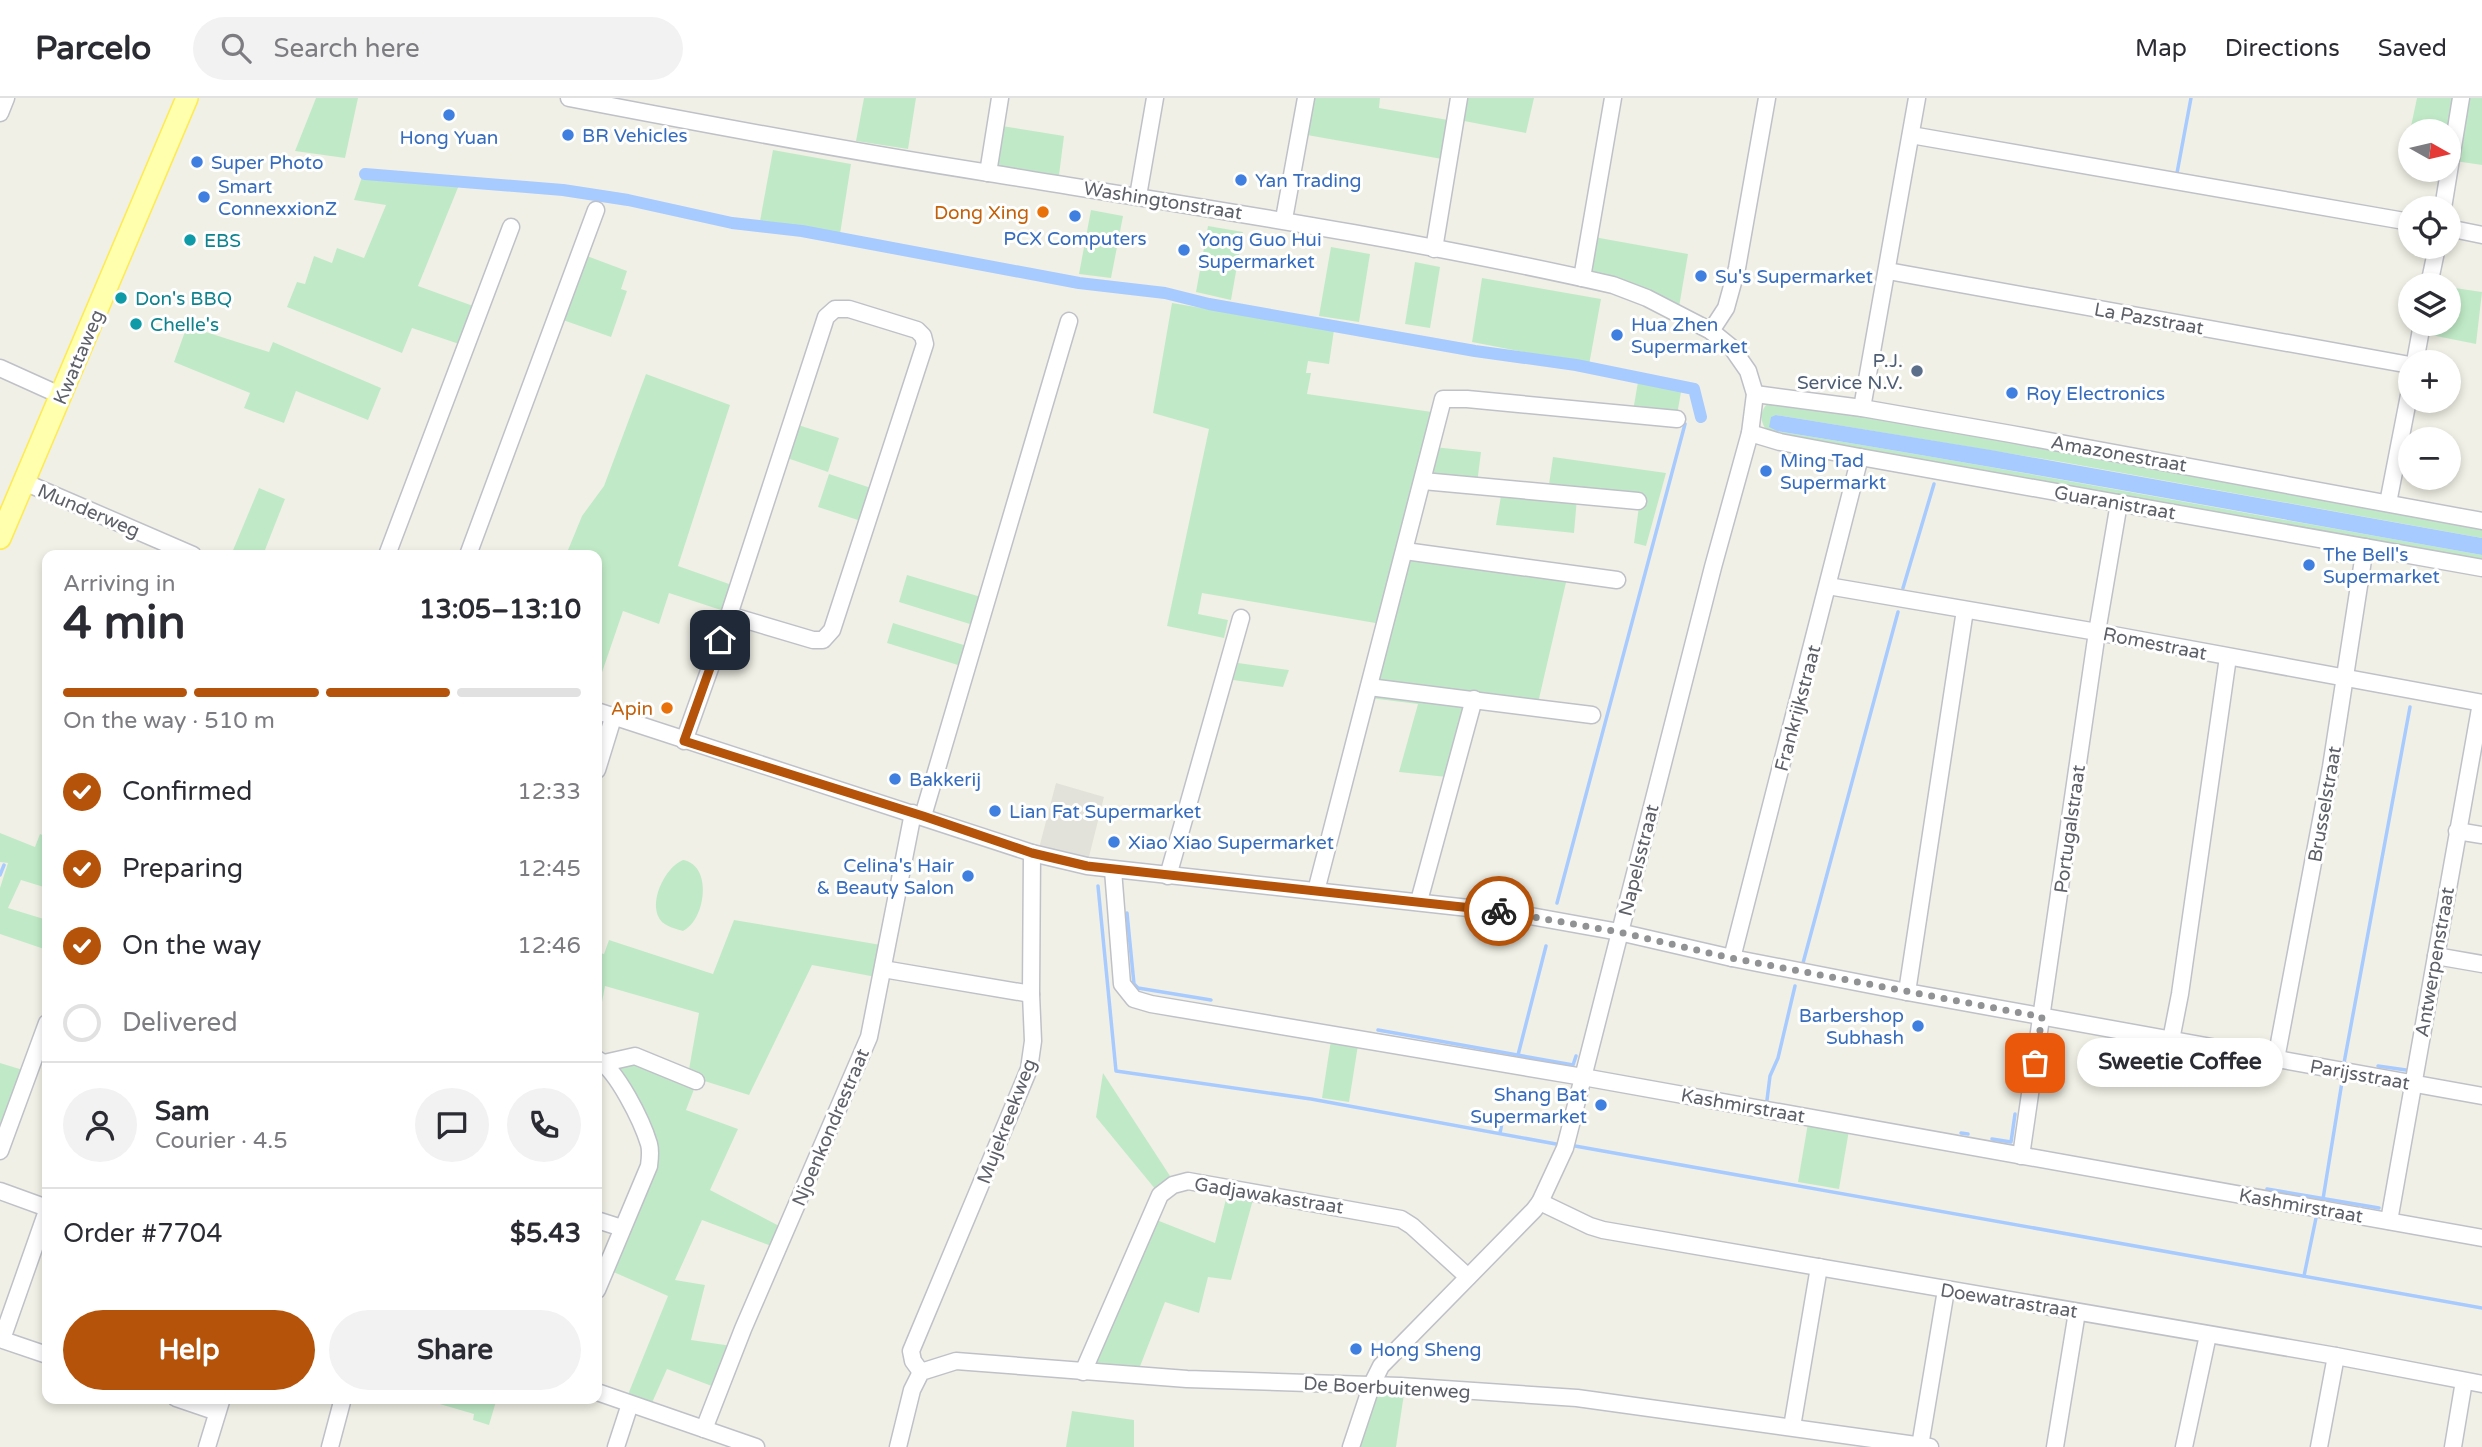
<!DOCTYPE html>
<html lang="en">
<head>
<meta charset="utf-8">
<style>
	:root { --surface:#fff; --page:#f2f2f3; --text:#2b2b33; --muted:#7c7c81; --line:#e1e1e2; --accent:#b45309 }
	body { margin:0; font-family:"Varela Round",sans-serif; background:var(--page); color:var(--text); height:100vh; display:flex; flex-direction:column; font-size:26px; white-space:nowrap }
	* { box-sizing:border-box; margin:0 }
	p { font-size:23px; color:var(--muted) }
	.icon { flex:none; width:38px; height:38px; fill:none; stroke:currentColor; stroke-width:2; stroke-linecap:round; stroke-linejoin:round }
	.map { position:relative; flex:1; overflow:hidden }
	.panel { position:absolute; left:42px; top:452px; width:560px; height:854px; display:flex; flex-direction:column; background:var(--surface); border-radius:14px; box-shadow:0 4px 10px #0003 }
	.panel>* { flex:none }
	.needle { width:46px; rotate:98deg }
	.buttons { position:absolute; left:2398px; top:21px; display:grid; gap:14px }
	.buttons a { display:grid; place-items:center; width:63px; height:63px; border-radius:50%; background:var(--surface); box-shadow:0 4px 10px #0003; font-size:35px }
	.pin { position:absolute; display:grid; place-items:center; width:60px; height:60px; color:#fff; margin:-30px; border-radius:14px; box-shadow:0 4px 10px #0006 }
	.courier { position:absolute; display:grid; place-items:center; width:70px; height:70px; margin:-35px; border:5px solid #b45309; border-radius:50%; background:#fff; color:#222; box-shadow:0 2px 9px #0007 }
	.bubble { position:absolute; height:49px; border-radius:24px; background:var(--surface); box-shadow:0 4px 10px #0003; font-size:23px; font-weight:700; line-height:49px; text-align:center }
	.summary em { font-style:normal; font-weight:700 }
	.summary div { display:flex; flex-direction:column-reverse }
	.summary { display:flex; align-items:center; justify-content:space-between; height:119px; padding:0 21px }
	h1 { font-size:46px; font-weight:700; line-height:52px }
	.bar { display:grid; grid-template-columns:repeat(4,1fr); gap:10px 7px; align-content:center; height:84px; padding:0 21px }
	.bar i { height:9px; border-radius:5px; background:var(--line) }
	.bar .on { background:var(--accent) }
	.bar p { grid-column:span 4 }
	.line { display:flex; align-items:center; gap:18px; padding:0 21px; border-top:2px solid var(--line) }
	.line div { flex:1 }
	.round { display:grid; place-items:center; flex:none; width:74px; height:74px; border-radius:37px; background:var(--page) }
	ol { padding:0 21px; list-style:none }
	li { display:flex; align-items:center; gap:21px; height:77px }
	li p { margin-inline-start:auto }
	li .icon { padding:7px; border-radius:50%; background:var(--accent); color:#fff; stroke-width:4 }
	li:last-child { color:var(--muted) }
	li i { width:38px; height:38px; border:4px solid var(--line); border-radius:50% }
	.cta { display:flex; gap:14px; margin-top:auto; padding:14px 21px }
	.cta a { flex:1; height:80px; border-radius:42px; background:var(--accent); color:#fff; font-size:28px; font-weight:700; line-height:80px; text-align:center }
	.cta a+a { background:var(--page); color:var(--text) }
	header { display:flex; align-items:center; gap:42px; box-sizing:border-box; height:98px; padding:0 35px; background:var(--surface); border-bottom:2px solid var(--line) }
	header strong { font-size:33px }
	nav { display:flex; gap:38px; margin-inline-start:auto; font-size:24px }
	.search { width:490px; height:63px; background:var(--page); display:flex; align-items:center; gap:18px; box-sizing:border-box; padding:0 24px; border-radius:38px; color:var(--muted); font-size:26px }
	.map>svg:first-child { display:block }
	.industrial { fill:#e2e2da }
	.green { fill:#c0eac7 }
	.water { fill:#a8cbff }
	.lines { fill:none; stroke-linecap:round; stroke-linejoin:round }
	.stream { stroke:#a8cbff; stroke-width:3.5 }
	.canal { stroke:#a8cbff; stroke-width:12 }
	.minor-casing { stroke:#bfc1c8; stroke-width:19 }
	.major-casing { stroke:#feea51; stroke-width:24 }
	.minor { stroke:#fff; stroke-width:16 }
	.major { stroke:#ffffad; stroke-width:21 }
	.done { stroke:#919294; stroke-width:7; stroke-dasharray:0 12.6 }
	.route { stroke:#b45309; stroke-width:9 }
	.shop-dot { fill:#3f7fe0; stroke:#fff; stroke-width:2.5 }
	.food-dot { fill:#e8710a; stroke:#fff; stroke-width:2.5 }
	.culture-dot { fill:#0f9aa8; stroke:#fff; stroke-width:2.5 }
	.service-dot { fill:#5c6f8a; stroke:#fff; stroke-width:2.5 }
	.labels { text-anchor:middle; stroke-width:6; stroke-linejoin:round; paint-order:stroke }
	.shop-label { font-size:19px; fill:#366cbe; stroke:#fff; text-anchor:start }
	.street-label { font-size:19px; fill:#5d6068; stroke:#fff }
	.food-label { font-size:19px; fill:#c56008; stroke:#fff; text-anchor:end }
	.culture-label { font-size:19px; fill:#0d838f; stroke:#fff; text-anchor:start }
	.service-label { font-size:19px; fill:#4e5e75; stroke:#fff; text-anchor:end }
</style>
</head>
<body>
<header>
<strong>Parcelo</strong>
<div class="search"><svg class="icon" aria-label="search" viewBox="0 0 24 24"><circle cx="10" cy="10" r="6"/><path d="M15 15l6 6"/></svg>Search here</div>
<nav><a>Map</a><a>Directions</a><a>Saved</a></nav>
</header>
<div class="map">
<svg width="2482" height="1349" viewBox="0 0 2482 1349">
	<rect width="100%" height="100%" fill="#f1f0e6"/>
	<polygon class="industrial" points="1056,685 1104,699 1088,763 1039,750"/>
	<g class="green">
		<polygon points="316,0 358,0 345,60 295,53"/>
		<polygon points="864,0 916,0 908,51 856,43"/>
		<polygon points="1313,0 1380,0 1379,10 1448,22 1442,61 1307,37"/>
		<polygon points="1463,0 1534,0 1526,35 1459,22"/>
		<polygon points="2417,0 2457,0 2448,33 2410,33"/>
		<polygon points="2466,0 2482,0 2482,67 2455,63"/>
		<polygon points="1002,28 1064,38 1058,85 999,69 997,62"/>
		<polygon points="773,52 851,66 840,136 760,123"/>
		<polygon points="362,79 459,87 418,188 476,209 462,247 412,230 402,255 287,209 297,184 305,186 314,158 332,165 337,150 364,160 386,107 354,102"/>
		<polygon points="1091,112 1123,118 1111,180 1079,176"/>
		<polygon points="1208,128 1243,134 1231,202 1196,194"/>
		<polygon points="1594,139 1688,156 1679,209 1594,177 1590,171"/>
		<polygon points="1331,149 1370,156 1359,224 1319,218"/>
		<polygon points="587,158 627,173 621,191 627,193 611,239 563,222"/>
		<polygon points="1415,164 1440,169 1430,230 1405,226"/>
		<polygon points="1482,180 1601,201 1589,267 1472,244"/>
		<polygon points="2448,189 2482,194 2476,246 2426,236 2428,226 2448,226"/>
		<polygon points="1172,205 1334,232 1329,266 1308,263 1306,275 1311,275 1307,296 1432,314 1381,526 1202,495 1198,516 1228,522 1224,540 1167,528 1209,331 1153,315"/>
		<polygon points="187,228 269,254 273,244 381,290 368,322 296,293 284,325 244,310 250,295 174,264"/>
		<polygon points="646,276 730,307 678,468 732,487 724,513 669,495 659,526 623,513 597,589 597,457 566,457 582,418 604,388"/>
		<polygon points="1638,284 1681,294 1677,317 1633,313"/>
		<path d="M1770 303 1800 305 2482 428V440L2062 364 1776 317 1777 333C2013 371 2247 416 2482 457V465L1769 335C1759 325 1759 312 1770 303Z"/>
		<polygon points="795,326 839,340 828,374 784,359"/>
		<polygon points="1434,349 1481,354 1477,386 1427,382"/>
		<polygon points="1553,359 1666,375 1646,448 1634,445 1640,401 1548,393"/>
		<polygon points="829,376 871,390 861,423 818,409"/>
		<polygon points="259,390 285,401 263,457 231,457"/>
		<polygon points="1502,392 1577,400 1574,435 1496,427"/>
		<polygon points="1410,459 1567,480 1538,605 1468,597 1447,679 1399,674 1418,606 1370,600"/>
		<polygon points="907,477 981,499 973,527 899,504"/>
		<polygon points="893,525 967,548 961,568 887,545"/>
		<polygon points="1238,565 1289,572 1283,589 1233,582"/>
		<polygon points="0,735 35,749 40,736 47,739 47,790 21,782 8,810 47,822 47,852 0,836 0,790 8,765 0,764"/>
		<path d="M683 762C713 767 706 822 683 833 676 831 668 829 662 824 646 807 665 769 683 762Z"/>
		<polygon points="734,822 881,847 876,879 812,867 749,997 698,981 686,1012 738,1031 710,1092 783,1130 774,1149 702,1122 675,1182 705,1187 691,1242 732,1248 717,1290 667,1271 651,1307 627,1299 668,1198 609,1172 655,1067 616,969 637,960 688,977 699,915 605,888 597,931 597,854 604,856 609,842 713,876"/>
		<polygon points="1331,942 1358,947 1349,1004 1322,1000"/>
		<polygon points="0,965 23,972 0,1037"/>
		<polygon points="1103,975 1170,1078 1156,1092 1096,1019"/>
		<polygon points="1808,1025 1849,1032 1839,1091 1798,1084"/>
		<polygon points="1228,1093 1254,1098 1231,1182 1208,1179 1199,1215 1165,1204 1139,1271 1097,1266 1094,1259 1154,1121 1215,1145"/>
		<polygon points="1404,1296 1396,1349 1357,1349 1371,1303 1381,1297"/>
		<polygon points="419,1300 497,1300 489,1327 473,1322 474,1316"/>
		<polygon points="1072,1313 1134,1322 1134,1349 1066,1349"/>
	</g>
	<path class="water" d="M1776 317 1991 352 2482 440V457C2247 415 2013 371 1777 333L1769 329 1771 319Z"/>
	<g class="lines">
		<g class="stream">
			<polyline points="2177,75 2191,0"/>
			<polyline points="1903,490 1934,386"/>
			<polyline points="0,777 4,767"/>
			<polyline points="1098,788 1116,973 1311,1001 1556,1046"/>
			<polyline points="1557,805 1685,326"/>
			<polyline points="1127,815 1134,886 1138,890 1211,902"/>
			<polyline points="1803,865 1898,514"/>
			<polyline points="1378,932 1573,967 1576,958"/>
			<polyline points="1518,957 1546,848"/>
			<polyline points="2344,965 2410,609"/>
			<polyline points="2378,968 2406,972"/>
			<polyline points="1767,1002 1770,978 1778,960 1795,888"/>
			<polyline points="1500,1035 1502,1025"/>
			<polyline points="1961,1035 1968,1036"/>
			<polyline points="1992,1041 2011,1044 2015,1016"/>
			<polyline points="1575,1048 2482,1210"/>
			<polyline points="2267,1091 2379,1110"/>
			<polyline points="2323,1101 2342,984"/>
			<polyline points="2304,1178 2316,1120"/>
		</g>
		<polyline class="canal" points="365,76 563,92 628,102 732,125 802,133 1079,185 1165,195 1209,206 1475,253 1576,267 1694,291 1701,319"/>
		<defs>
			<g id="minor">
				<path d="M569 0C709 27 848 53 989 75 1197 109 1407 140 1613 187L1647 200 1711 233 1732 250 1748 273 1755 296 1750 335 1713 469 1565 1050 1540 1104 1534 1112 1381 1268 1372 1286 1351 1349"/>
				<polyline points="0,15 6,0"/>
				<polyline points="1911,37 2410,124"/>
				<polyline points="988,75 1000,0"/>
				<polyline points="1138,98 1155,0"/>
				<polyline points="2443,110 2461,0"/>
				<polyline points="1284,121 1306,0"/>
				<polyline points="2448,130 2482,137"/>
				<polyline points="1434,151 1459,0"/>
				<polyline points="1888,173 2410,267"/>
				<polyline points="1582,180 1613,0"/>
				<polyline points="2429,187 2437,149"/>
				<polyline points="1711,233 1726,210 1737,170 1767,0"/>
				<polyline points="2415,264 2422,226"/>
				<polyline points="0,270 62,298"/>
				<polyline points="1755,296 1862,310 2011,336 2482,423"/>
				<polyline points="1862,310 1917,0"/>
				<polyline points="1750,335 1780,344 1860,359 2482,470"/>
				<polyline points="1423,383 1638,403"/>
				<polyline points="24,384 193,457"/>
				<polyline points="2388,405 2410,292"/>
				<polyline points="1405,453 1617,482"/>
				<polyline points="387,457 511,129"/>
				<polyline points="468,457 596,112"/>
				<polyline points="1828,488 2097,534 2482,605"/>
				<polyline points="1369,589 1592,617"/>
				<polyline points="597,613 1032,755 1087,768 1514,815 1619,834 1732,860 1907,894 2482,998"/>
				<polyline points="684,643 729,517 826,219 835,211 849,211 917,232 923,238 925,246 832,532 823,542 813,542 729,517"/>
				<polyline points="597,672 613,620"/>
				<polyline points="923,718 1069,223"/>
				<polyline points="2457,733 2482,737"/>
				<polyline points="1113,772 1122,886 1134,901 1151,906 1583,979 2482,1140"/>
				<polyline points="1168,778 1241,520"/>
				<polyline points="1316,793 1443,301 1467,301 1677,321"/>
				<polyline points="1419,803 1474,601"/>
				<polyline points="2436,858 2482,866"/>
				<polyline points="1732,860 1860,359"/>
				<polyline points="883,871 1031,896"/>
				<polyline points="1907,894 1965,512"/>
				<polyline points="2171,942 2180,896 2228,559"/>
				<path d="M597 961C617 972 642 1023 649 1046 651 1053 650 1060 649 1068L597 1192"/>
				<polyline points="2276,961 2331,669 2365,449"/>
				<polyline points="604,965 635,958 696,983"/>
				<polyline points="0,1053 47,925"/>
				<polyline points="2021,1058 2097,534 2119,405"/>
				<polyline points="0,1093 47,1110"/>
				<polyline points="1540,1104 1590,1128 1603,1132 2336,1258 2482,1286"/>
				<polyline points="597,1122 622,1130"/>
				<polyline points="2389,1123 2481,605"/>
				<polyline points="0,1241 47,1257"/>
				<polyline points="2,1241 47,1113"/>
				<polyline points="921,1274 913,1263 911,1253 1029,971 1033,943 1031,896 1032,755"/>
				<polyline points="1083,1274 1160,1097 1173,1087 1188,1083 1401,1121 1412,1128 1468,1179"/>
				<polyline points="597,1294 756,1349"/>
				<polyline points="176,1300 217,1314"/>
				<polyline points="1792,1329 1819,1169"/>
				<polyline points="704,1331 743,1231 869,939 913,715"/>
				<polyline points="1920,1348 1946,1192"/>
				<polyline points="207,1349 222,1300"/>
				<polyline points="330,1349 343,1300"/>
				<polyline points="616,1349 630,1306"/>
				<polyline points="898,1349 912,1292 921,1274 956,1263 1187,1281 1400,1288 1577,1300 1930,1349"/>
				<polyline points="2055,1349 2077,1214"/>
				<polyline points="2184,1349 2208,1237"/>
				<polyline points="2319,1349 2336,1258"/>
				<polyline points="2453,1349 2464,1283"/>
			</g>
			<polyline id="major" points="0,440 187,0"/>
		</defs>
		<use href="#minor" class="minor-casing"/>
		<use href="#major" class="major-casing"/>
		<use href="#minor" class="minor"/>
		<use href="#major" class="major"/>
	</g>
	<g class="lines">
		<polyline class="done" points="1499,813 1619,834 1731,860 2042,919 2035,965"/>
		<polyline class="route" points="720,542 684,643 923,718 1032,755 1087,768 1499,813"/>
	</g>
	<g class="shop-dot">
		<circle cx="449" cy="17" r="7"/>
		<circle cx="568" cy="37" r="7"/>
		<circle cx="197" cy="64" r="7"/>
		<circle cx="1241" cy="82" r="7"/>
		<circle cx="204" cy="99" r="7"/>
		<circle cx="1075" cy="118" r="7"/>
		<circle cx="1184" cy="152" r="7"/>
		<circle cx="1701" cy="178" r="7"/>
		<circle cx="1617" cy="237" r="7"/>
		<circle cx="2012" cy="295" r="7"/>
		<circle cx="1766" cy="373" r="7"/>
		<circle cx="2309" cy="467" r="7"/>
		<circle cx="895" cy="681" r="7"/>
		<circle cx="995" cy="713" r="7"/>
		<circle cx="1114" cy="744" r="7"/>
		<circle cx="968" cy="778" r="7"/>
		<circle cx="1918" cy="928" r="7"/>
		<circle cx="1601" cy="1007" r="7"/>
		<circle cx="1356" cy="1251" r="7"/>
	</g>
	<g class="food-dot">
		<circle cx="1043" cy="114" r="7"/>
		<circle cx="667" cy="610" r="7"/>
	</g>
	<g class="culture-dot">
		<circle cx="190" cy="142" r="7"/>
		<circle cx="121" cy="200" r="7"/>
		<circle cx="136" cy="226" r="7"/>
	</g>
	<circle class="service-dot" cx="1917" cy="273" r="7"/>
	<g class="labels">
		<g class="shop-label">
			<text x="582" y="44">BR Vehicles</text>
			<text x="449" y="46" text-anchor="middle">Hong Yuan</text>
			<text x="211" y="71">Super Photo</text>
			<text x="1255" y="89">Yan Trading</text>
			<text x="218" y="95">Smart<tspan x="218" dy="22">ConnexxionZ</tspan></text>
			<text x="1075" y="147" text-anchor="middle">PCX Computers</text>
			<text x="1198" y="148">Yong Guo Hui<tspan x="1198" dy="22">Supermarket</tspan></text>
			<text x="1715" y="185">Su's Supermarket</text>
			<text x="1631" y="233">Hua Zhen<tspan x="1631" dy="22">Supermarket</tspan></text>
			<text x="2026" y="302">Roy Electronics</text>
			<text x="1780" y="369">Ming Tad<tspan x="1780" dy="22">Supermarkt</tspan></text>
			<text x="2323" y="463">The Bell's<tspan x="2323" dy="22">Supermarket</tspan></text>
			<text x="909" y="688">Bakkerij</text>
			<text x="1009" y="720">Lian Fat Supermarket</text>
			<text x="1128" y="751">Xiao Xiao Supermarket</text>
			<text x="954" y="774" text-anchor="end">Celina's Hair<tspan x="954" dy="22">&amp; Beauty Salon</tspan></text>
			<text x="1904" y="924" text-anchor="end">Barbershop<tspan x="1904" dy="22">Subhash</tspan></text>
			<text x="1587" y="1003" text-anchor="end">Shang Bat<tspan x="1587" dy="22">Supermarket</tspan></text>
			<text x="1370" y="1258">Hong Sheng</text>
		</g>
		<g class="street-label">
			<text transform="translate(1163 102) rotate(9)" y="7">Washingtonstraat</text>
			<text transform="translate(2149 220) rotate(10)" y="7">La Pazstraat</text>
			<text transform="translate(78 259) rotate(-67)" y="7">Kwattaweg</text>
			<text transform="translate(2119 355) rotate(10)" y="7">Amazonestraat</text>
			<text transform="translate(2115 404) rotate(10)" y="7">Guaranistraat</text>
			<text transform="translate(89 412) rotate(23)" y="7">Munderweg</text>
			<text transform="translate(2155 545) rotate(11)" y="7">Romestraat</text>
			<text transform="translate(1797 610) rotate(-75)" y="7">Frankrijkstraat</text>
			<text transform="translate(2324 706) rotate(-80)" y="7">Brusselstraat</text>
			<text transform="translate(2069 731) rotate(-82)" y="7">Portugalstraat</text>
			<text transform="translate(1638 762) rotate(-76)" y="7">Napelsstraat</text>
			<text transform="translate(2434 864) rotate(-80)" y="7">Antwerpenstraat</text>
			<text transform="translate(2360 976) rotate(10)" y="7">Parijsstraat</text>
			<text transform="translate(1743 1007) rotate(10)" y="7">Kashmirstraat</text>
			<text transform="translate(1006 1023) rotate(-69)" y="7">Mujekreekweg</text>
			<text transform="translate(830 1029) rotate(-67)" y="7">Njoenkondrestraat</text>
			<text transform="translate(1269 1097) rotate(9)" y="7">Gadjawakastraat</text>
			<text transform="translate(2301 1107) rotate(10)" y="7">Kashmirstraat</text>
			<text transform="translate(2009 1202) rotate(9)" y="7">Doewatrastraat</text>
			<text transform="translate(1387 1289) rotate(3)" y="7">De Boerbuitenweg</text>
		</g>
		<g class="food-label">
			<text x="1029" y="121">Dong Xing</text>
			<text x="653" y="617">Apin</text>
		</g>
		<g class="culture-label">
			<text x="204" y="149">EBS</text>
			<text x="135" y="207">Don's BBQ</text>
			<text x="150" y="233">Chelle's</text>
		</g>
		<g class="service-label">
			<text x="1903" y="269">P.J.<tspan x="1903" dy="22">Service N.V.</tspan></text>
		</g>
	</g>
</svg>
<div class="buttons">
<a><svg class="needle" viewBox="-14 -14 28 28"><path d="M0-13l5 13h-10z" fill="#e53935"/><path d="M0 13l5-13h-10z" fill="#7c7c81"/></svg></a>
<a><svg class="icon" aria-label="locate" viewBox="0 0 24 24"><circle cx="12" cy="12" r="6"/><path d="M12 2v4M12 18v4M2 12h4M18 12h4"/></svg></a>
<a><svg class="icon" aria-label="layers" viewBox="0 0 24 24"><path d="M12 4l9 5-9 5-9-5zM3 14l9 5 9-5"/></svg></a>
<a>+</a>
<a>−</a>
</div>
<div class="pin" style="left:2035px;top:965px;background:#ea580c"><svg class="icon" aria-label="bag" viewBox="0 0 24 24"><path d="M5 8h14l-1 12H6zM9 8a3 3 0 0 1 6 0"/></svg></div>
<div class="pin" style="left:720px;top:542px;background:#1f2937"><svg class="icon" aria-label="home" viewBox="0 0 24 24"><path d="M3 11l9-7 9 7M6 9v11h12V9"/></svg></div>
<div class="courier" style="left:1499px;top:813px"><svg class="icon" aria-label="bike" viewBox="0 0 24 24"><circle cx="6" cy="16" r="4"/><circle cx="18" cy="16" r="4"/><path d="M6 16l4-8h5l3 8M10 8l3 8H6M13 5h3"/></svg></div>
<div class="bubble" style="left:2077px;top:940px;width:206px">Sweetie Coffee</div>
<section class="panel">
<div class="summary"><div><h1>4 min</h1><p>Arriving in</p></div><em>13:05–13:10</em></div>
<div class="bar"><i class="on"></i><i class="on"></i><i class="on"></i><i></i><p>On the way · 510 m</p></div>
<ol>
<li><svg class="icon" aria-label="check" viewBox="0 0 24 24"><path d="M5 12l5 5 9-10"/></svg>Confirmed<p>12:33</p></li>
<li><svg class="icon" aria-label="check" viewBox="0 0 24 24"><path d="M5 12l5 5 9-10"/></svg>Preparing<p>12:45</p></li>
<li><svg class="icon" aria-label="check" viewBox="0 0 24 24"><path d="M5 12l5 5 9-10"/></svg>On the way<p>12:46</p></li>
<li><i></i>Delivered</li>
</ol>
<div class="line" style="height:126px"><a class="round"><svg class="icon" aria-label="person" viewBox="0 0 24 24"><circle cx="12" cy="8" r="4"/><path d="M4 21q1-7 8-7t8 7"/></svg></a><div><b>Sam</b><p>Courier · 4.5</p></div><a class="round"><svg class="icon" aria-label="chat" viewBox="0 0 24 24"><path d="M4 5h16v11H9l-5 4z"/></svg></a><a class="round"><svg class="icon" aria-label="phone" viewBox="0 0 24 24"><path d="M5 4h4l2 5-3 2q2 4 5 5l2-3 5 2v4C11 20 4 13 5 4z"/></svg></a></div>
<div class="line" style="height:91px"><div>Order #7704</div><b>$5.43</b></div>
<div class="cta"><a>Help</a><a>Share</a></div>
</section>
</div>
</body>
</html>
